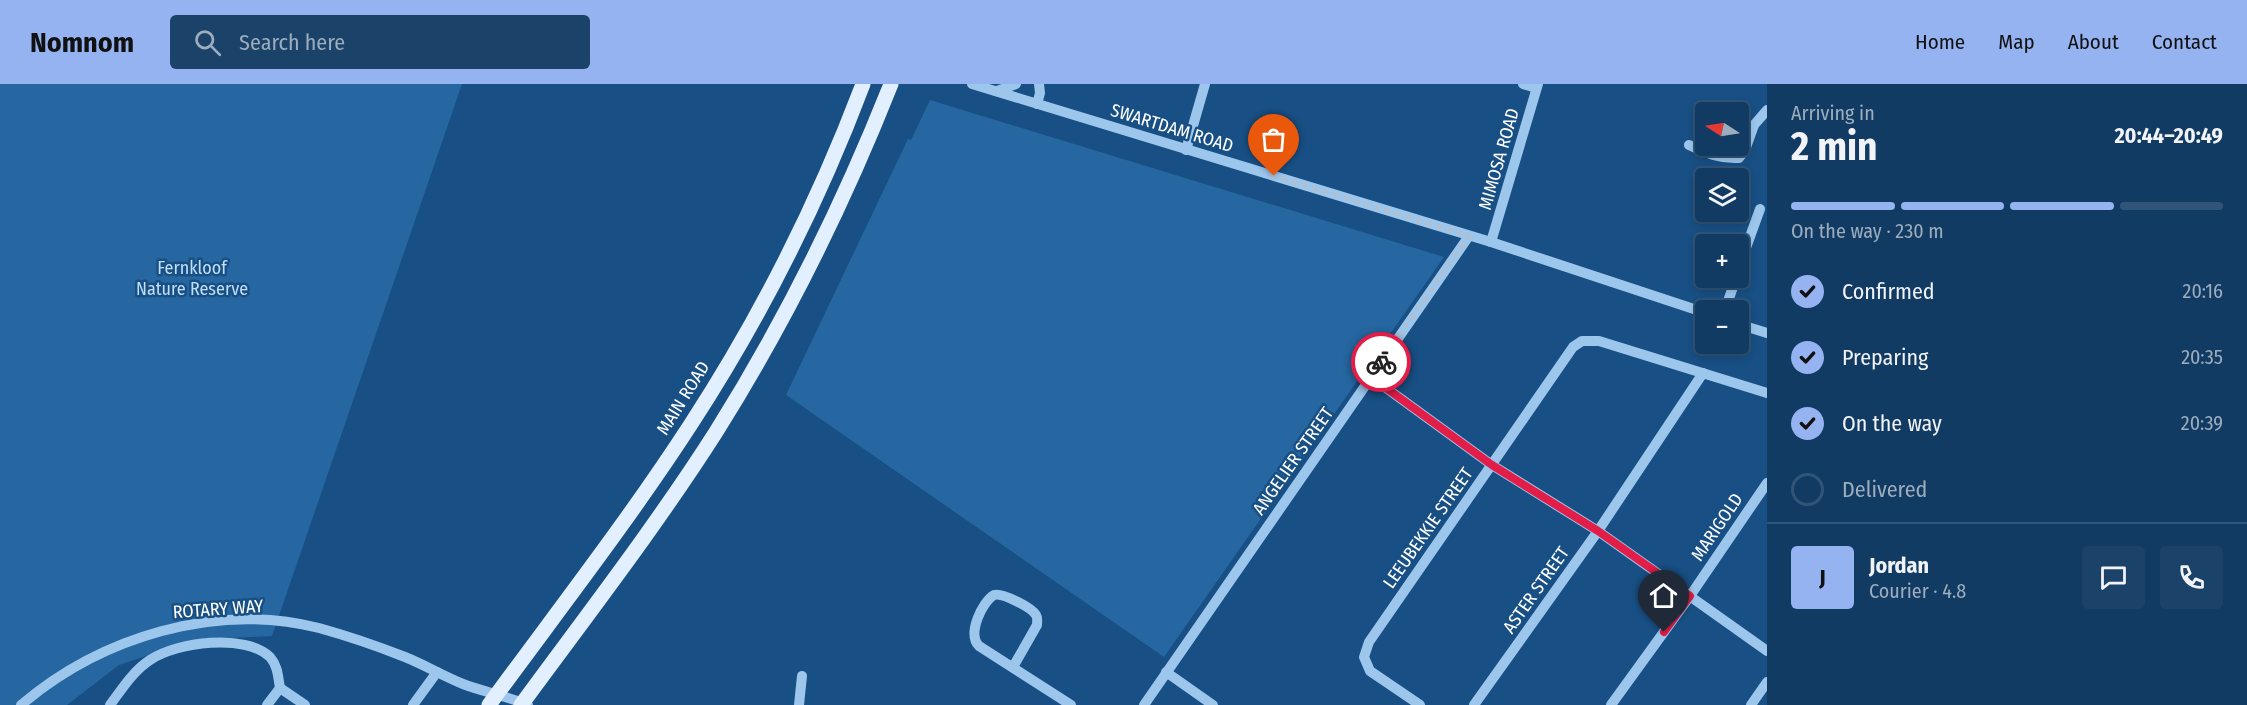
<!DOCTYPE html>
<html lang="en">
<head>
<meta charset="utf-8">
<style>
	:root { --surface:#123b63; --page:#1b4269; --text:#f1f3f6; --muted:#9cadbe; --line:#315578; --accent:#95b2f1 }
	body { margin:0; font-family:"Fira Sans Condensed",sans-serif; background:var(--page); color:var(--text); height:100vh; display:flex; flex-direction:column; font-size:22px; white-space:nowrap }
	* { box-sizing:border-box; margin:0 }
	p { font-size:20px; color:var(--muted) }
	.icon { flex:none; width:33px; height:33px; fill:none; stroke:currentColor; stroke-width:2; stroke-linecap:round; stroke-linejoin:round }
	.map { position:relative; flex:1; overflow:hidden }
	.side { display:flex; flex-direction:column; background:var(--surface); width:480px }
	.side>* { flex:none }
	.needle { width:39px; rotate:282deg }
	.fabs { position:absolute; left:1695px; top:18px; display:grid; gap:12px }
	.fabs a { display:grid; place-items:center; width:54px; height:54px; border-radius:6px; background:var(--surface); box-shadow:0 3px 9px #0003,0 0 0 2px var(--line); font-size:30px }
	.pin { position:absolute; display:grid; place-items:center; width:51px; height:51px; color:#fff; margin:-62px -26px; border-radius:50% 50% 50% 0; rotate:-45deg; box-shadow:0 0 6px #0007 }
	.pin .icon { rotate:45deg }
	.courier { position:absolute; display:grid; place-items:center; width:60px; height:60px; margin:-30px; border:4px solid #e11d48; border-radius:50%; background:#fff; color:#222; box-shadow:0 2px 8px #0007 }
	.head em { font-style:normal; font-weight:700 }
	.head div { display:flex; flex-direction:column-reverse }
	.head { display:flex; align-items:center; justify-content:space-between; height:102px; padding:0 24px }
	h1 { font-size:39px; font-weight:700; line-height:45px }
	.bar { display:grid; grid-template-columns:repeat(4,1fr); gap:9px 6px; align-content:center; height:72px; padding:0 24px }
	.bar i { height:8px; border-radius:4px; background:var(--line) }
	.bar .current { background:var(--accent) }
	.bar p { grid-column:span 4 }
	.line { display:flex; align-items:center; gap:15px; padding:0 24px; border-top:2px solid var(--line) }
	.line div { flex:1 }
	.round { display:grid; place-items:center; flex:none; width:63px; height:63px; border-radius:6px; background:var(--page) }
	ol { padding:0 24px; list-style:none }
	li { display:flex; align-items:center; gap:18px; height:66px }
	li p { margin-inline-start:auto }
	li .icon { padding:6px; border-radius:50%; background:var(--accent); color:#111; stroke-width:4 }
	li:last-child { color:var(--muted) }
	li i { width:33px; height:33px; border:3px solid var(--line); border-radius:50% }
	header { display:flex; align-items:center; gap:36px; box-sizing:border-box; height:84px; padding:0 30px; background:var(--accent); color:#111 }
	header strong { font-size:28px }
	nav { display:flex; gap:33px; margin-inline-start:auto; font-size:21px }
	.search { width:420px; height:54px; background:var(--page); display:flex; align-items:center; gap:15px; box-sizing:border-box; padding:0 21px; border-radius:6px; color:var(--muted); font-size:22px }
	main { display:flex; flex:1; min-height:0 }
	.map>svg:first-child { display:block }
	.green { fill:#2667a1 }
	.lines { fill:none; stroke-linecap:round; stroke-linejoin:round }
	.minor { stroke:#9cc6ec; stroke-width:10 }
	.major { stroke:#e2efff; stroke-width:15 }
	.done { stroke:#aec1d4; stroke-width:6; stroke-dasharray:0 10.8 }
	.route { stroke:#e11d48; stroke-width:8 }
	.labels { text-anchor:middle; stroke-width:5; stroke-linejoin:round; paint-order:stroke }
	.street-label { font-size:18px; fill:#fff; stroke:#184f84 }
	.park-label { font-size:18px; fill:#c1dff9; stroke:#184f84 }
</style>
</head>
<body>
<header>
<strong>Nomnom</strong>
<div class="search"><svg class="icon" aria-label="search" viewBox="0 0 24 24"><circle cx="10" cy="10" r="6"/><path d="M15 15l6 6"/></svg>Search here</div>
<nav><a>Home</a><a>Map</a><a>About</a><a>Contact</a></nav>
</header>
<main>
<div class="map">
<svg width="1767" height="621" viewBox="0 0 1767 621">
	<rect width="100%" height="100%" fill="#184f84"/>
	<g class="green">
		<polygon points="0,0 462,0 272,552 194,556 119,581 67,621 0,621"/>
		<polygon points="930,16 1444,173 1164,573 786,311 908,55 911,56"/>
	</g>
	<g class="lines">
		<g class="minor">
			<polyline points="972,0 1491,158 1706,229"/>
			<polyline points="1523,0 1536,4"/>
			<polyline points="997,7 1016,0"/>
			<polyline points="1037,20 1040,9 1039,0"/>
			<path d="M1689 61C1706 69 1720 75 1739 74L1745 66 1754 41 1767 26"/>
			<polyline points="1186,66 1205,0"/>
			<polyline points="1491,158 1538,0"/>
			<polyline points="1738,186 1760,125"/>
			<polyline points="1725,226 1736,194"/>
			<polyline points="1738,240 1767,249"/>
			<polyline points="1371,293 1492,381 1598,447 1767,567"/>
			<path d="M1013 583 1037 541C1037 537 1038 534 1036 531 1032 524 1002 508 994 511 982 518 967 550 979 562L1071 621"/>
			<polyline points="1166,588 1213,621"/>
			<path d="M21 621C101 553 215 518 319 544 348 552 377 562 405 573 425 581 443 592 463 600 484 608 507 612 528 621"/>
			<path d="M110 621C122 605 133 587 150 576 177 558 245 549 270 573 278 582 278 593 280 604"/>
			<polyline points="267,621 280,604 305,621"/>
			<polyline points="413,621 437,588"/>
			<polyline points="799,621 802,592"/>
			<polyline points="1144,621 1469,152"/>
			<polyline points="1420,621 1370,587 1364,573 1369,558 1573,263 1582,257 1599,257 1767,309"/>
			<polyline points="1474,621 1598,447 1703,289"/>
			<polyline points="1611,621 1690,512 1767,399"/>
			<polyline points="1751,621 1767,598"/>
		</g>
		<g class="major">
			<path d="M489 621C557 528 628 437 691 340 760 234 818 119 863 0"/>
			<path d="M521 621C587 531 656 442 716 348 785 238 843 121 891 0"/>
		</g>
	</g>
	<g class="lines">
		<polyline class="done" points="1274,92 1469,152 1381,278"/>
		<polyline class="route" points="1381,278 1371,293 1492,381 1598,447 1690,512 1664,548"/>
	</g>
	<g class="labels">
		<g class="street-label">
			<text transform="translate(1172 44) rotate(17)" y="6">SWARTDAM ROAD</text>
			<text transform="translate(1499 75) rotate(-74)" y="6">MIMOSA ROAD</text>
			<text transform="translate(683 314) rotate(-58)" y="6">MAIN ROAD</text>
			<text transform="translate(1293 377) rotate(-55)" y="6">ANGELIER STREET</text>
			<text transform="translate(1717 443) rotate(-56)" y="6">MARIGOLD</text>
			<text transform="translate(1428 444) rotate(-55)" y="6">LEEUBEKKIE STREET</text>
			<text transform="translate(1536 506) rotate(-55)" y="6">ASTER STREET</text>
			<text transform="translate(218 525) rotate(-4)" y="6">ROTARY WAY</text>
		</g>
		<g class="park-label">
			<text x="192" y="190">Fernkloof<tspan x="192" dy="21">Nature Reserve</tspan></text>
		</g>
	</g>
</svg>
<div class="fabs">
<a><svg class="needle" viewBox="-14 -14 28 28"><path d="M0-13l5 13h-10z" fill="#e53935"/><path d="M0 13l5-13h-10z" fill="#9cadbe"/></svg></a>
<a><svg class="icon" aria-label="layers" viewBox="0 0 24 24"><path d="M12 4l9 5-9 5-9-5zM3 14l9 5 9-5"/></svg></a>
<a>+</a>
<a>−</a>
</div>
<div class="pin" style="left:1274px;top:92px;background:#ea580c"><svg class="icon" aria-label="bag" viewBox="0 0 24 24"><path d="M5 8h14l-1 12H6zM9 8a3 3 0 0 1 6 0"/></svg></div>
<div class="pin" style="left:1664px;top:548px;background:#1f2937"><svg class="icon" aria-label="home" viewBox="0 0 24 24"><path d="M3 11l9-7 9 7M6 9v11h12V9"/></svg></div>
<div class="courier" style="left:1381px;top:278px"><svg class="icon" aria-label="bike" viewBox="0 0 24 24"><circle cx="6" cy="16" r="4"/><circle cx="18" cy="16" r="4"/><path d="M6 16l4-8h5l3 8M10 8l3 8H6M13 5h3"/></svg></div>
</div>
<section class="side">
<div class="head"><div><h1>2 min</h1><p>Arriving in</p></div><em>20:44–20:49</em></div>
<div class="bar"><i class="current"></i><i class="current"></i><i class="current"></i><i></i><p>On the way · 230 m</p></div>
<ol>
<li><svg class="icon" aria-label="check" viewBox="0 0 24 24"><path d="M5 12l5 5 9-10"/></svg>Confirmed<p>20:16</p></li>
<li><svg class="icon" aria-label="check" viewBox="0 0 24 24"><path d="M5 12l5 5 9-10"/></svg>Preparing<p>20:35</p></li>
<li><svg class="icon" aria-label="check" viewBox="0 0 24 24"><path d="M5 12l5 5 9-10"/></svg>On the way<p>20:39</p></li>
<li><i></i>Delivered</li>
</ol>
<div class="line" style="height:108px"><b class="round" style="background:var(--accent);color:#111">J</b><div><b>Jordan</b><p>Courier · 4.8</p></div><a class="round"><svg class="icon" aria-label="chat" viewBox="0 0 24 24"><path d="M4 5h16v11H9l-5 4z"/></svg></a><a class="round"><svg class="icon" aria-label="phone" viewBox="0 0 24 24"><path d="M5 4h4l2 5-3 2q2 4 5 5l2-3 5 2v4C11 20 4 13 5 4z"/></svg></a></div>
</section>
</main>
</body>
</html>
